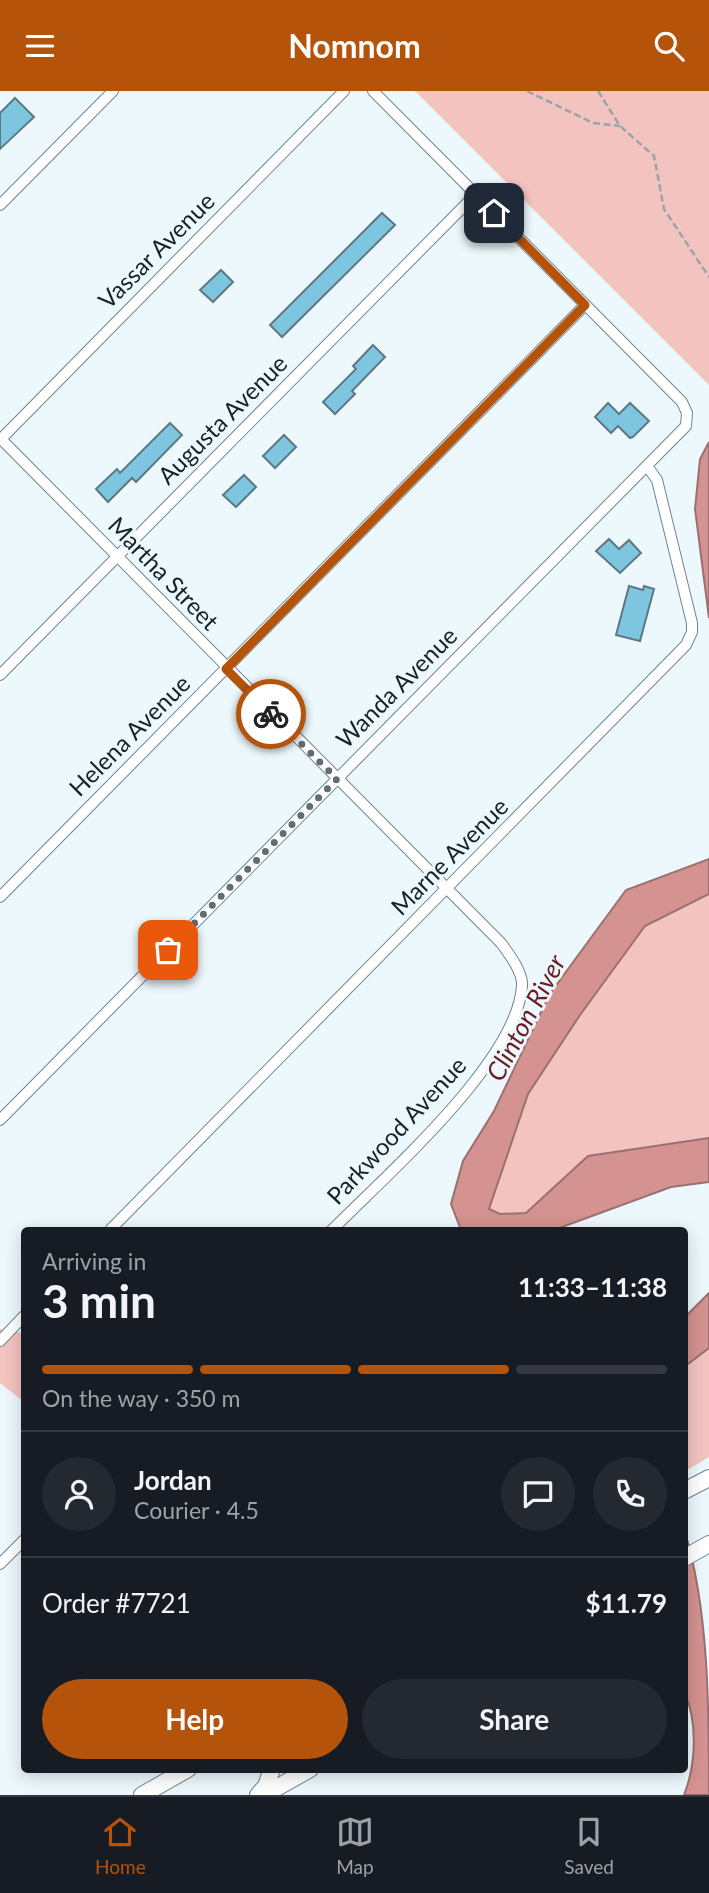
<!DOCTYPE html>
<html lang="en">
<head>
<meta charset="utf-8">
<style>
	:root { --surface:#171b24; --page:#242831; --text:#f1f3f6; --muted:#9ea1a6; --line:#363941; --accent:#b45309 }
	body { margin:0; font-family:Lato,sans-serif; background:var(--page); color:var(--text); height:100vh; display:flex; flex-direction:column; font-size:26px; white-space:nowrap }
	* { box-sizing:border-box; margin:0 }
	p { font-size:23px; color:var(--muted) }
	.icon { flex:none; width:38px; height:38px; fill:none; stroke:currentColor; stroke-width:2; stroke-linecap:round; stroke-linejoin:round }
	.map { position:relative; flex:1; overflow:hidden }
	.panel { position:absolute; left:21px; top:1136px; width:667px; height:546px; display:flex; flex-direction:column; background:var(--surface); border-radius:7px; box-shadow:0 4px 18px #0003 }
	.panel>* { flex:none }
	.pin { position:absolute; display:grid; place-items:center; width:60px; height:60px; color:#fff; margin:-30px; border-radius:14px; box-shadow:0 4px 10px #0006 }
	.courier { position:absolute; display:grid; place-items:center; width:70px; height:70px; margin:-35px; border:5px solid #b45309; border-radius:50%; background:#fff; color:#222; box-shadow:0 2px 9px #0007 }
	.headline em { font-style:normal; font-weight:700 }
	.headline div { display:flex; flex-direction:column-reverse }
	.headline { display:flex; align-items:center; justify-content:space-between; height:119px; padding:0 21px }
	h1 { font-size:46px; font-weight:700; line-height:52px }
	.bar { display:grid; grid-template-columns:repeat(4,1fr); gap:10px 7px; align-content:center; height:84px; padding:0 21px }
	.bar i { height:9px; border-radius:5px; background:var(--line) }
	.bar .on { background:var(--accent) }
	.bar p { grid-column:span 4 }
	.line { display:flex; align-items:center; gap:18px; padding:0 21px; border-top:2px solid var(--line) }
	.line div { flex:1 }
	.round { display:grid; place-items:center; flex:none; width:74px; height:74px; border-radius:37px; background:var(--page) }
	.cta { display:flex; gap:14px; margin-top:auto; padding:14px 21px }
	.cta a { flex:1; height:80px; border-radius:42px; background:var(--accent); color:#fff; font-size:28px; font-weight:700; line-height:80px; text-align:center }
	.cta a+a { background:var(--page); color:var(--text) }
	header { display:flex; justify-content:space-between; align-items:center; height:91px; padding:0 21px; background:var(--accent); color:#fff; font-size:32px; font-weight:700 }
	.dock { display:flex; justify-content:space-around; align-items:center; height:98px; border-top:2px solid var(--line); background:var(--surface); font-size:19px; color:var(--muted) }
	.dock a { display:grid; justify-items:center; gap:4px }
	.dock .on { color:var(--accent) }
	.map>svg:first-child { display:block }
	.green { fill:#f3c3c0 }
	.water { fill:#d49290; stroke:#9b7070; stroke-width:2 }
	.building { fill:#7ec6e0; stroke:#5e7882; stroke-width:2 }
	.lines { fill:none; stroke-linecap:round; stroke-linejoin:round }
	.minor-casing { stroke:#6c8691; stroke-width:12 }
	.secondary-casing { stroke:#6c8691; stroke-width:18 }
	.path { stroke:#99a4a9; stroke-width:2.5; stroke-dasharray:7 3.5; stroke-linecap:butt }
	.minor { stroke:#fff; stroke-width:10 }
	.secondary { stroke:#fff; stroke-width:16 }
	.done { stroke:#626d71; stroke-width:7; stroke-dasharray:0 12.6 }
	.route { stroke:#b45309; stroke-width:9 }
	.labels { text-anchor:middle; stroke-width:6; stroke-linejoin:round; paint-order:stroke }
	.street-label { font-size:24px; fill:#172226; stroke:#edf8fd }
	.water-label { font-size:26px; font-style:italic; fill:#6c1d22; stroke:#edf8fd }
</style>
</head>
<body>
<header><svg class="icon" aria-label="menu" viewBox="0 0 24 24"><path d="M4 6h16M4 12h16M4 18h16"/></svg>Nomnom<svg class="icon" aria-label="search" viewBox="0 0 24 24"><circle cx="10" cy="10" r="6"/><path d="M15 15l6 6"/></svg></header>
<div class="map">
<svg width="709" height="1704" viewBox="0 0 709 1704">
	<rect width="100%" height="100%" fill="#edf8fd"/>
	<g class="green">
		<polygon points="415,0 709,0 709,294"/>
		<polygon points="709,803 709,1047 588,1065 526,1122 500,1123 489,1119 528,1003 580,924 645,835"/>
		<polygon points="0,1238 24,1242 24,1311 0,1292"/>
		<polygon points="709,1257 709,1366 684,1381 684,1276"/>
	</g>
	<g class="water">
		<polygon points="709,351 709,527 695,418 700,368"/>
		<polygon points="709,768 709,803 645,835 580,924 528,1003 489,1118 500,1123 526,1122 588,1065 709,1047 709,1091 671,1096 554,1139 461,1139 451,1113 463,1070 494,1020 549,904 626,799"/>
		<polygon points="709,1202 709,1257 684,1276 684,1227"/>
		<path d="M684 1438C709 1518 709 1618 709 1704H684C696 1674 698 1630 684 1600Z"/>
	</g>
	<g class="building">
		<polygon points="15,7 34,26 0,58 0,22"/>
		<polygon points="382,122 395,134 282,246 270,234"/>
		<polygon points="221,179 233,191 213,211 200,199"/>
		<polygon points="373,254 385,266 352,300 355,303 335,323 323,311 356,278 353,275"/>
		<polygon points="608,312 619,323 630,312 649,330 633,346 630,347 618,335 611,342 595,326"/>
		<polygon points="170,332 182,344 136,391 132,387 108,411 96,398 117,378 120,382"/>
		<polygon points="284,344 296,356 275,377 263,365"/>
		<polygon points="244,384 256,396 236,416 223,404"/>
		<polygon points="609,448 619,458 629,449 641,462 620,482 596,460"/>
		<polygon points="629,495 643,499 644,495 654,498 640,550 616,544"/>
	</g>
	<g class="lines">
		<defs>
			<g id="minor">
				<polyline points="0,114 113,0"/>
				<path d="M0 347 501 852C509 863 523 881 522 895 517 971 385 1085 332 1139"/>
				<polyline points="0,349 344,0"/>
				<polyline points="0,584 476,103"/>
				<polyline points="0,806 585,214"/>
				<polyline points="0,1029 686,335 687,322 682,311 373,0"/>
				<polyline points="110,1139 686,554 692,541 692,532 657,389 647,375"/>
				<polyline points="0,1250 24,1225"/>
				<polyline points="0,1473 24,1449"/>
			</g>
			<g id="secondary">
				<polyline points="684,1400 709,1387"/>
				<polyline points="684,1467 709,1453"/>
				<polyline points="142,1704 188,1678"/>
				<polyline points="258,1704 266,1695 272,1678"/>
				<polyline points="264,1704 310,1678"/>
			</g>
		</defs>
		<use href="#minor" class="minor-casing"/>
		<use href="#secondary" class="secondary-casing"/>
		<g class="path">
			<polyline points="527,0 593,32 620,35"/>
			<polyline points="598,0 620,35 654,65 664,118 709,186"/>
		</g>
		<use href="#minor" class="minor"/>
		<use href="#secondary" class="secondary"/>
	</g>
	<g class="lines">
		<polyline class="done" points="168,859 337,688 271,623"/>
		<polyline class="route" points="271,623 226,578 585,214 494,122"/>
	</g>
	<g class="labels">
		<g class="street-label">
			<text transform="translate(157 160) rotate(-45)" y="8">Vassar Avenue</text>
			<text transform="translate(223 329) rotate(-45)" y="8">Augusta Avenue</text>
			<text transform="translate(163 483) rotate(46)" y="8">Martha Street</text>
			<text transform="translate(397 597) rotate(-45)" y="8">Wanda Avenue</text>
			<text transform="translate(130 645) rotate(-45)" y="8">Helena Avenue</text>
			<text transform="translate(450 766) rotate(-45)" y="8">Marne Avenue</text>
			<text transform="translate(397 1040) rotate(-47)" y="8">Parkwood Avenue</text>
		</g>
		<g class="water-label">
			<text transform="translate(526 927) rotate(-62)" y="9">Clinton River</text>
		</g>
	</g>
</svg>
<div class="pin" style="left:168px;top:859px;background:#ea580c"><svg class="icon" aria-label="bag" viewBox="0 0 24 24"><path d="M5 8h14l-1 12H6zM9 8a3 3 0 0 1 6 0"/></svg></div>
<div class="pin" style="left:494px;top:122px;background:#1f2937"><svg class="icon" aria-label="home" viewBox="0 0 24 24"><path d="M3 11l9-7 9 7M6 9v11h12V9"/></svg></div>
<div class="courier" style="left:271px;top:623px"><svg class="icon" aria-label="bike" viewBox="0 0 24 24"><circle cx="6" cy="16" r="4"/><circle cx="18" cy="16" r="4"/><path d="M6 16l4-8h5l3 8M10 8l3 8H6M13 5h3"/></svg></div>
<section class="panel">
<div class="headline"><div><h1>3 min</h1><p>Arriving in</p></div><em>11:33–11:38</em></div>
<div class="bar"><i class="on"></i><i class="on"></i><i class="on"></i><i></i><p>On the way · 350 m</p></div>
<div class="line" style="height:126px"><a class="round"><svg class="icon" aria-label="person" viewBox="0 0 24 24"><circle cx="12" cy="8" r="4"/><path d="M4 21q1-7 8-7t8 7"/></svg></a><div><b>Jordan</b><p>Courier · 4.5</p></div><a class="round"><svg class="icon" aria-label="chat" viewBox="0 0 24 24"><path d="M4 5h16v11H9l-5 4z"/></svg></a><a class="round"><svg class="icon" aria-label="phone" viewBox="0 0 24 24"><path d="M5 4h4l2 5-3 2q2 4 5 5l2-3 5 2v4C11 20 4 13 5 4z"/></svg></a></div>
<div class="line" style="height:91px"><div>Order #7721</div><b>$11.79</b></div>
<div class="cta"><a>Help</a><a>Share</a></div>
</section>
</div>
<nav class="dock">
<a class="on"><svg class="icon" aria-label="home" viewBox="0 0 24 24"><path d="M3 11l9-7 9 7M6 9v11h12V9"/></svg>Home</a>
<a><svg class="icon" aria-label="map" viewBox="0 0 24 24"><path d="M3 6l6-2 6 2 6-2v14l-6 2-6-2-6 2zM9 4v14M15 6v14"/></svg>Map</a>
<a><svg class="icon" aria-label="saved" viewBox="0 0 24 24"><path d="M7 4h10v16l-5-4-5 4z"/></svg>Saved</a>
</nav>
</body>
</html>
